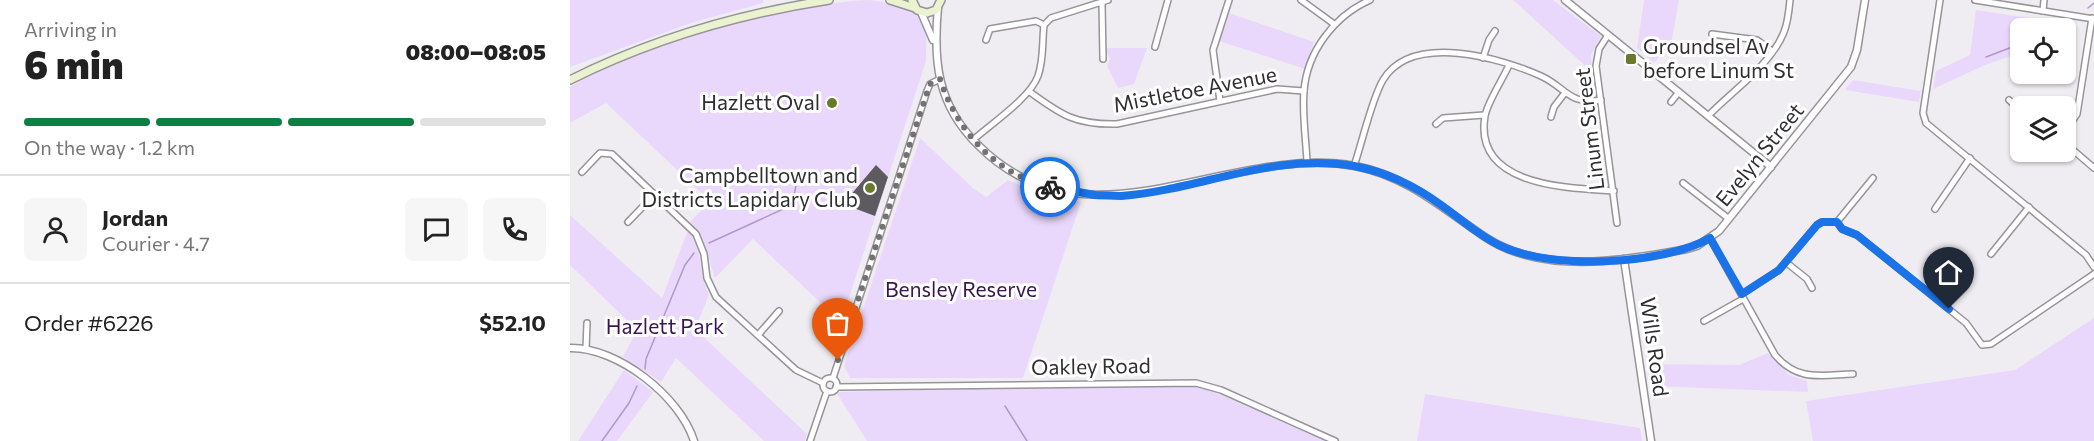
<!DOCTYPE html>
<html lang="en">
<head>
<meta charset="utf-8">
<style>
	:root { --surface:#fff; --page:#f6f6f6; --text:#222; --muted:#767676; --line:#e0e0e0; --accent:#0b8043 }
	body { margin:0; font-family:Commissioner,sans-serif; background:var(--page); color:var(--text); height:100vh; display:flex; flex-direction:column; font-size:22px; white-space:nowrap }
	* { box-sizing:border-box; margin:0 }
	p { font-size:20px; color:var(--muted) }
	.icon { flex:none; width:33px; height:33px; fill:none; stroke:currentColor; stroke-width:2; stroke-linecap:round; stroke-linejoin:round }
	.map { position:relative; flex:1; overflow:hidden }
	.drawer { display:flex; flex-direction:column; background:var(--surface); width:570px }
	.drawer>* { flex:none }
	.tools { position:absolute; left:1440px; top:18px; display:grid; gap:12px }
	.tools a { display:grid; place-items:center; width:66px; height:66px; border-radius:9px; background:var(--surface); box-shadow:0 2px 4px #0004; font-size:30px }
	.pin { position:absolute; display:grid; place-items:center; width:51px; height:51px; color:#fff; margin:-62px -26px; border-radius:50% 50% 50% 0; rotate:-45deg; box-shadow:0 0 6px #0007 }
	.pin .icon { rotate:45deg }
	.courier { position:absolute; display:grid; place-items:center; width:60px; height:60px; margin:-30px; border:4px solid #1a73e8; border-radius:50%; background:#fff; color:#222; box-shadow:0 2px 8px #0007 }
	.overview em { font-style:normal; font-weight:800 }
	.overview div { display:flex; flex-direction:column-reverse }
	.overview { display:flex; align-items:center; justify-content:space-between; height:102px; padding:0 24px }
	h1 { font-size:39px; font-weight:800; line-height:45px }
	.bar { display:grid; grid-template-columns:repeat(4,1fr); gap:9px 6px; align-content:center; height:72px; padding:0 24px }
	.bar i { height:8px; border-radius:4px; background:var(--line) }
	.bar .on { background:var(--accent) }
	.bar p { grid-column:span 4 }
	.line { display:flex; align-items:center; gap:15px; padding:0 24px; border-top:2px solid var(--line) }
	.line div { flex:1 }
	.round { display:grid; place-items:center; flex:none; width:63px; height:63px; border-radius:9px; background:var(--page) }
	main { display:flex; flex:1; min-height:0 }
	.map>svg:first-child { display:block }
	.green { fill:#ead8fc }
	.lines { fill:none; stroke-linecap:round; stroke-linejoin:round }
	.stream { stroke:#b197ca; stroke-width:1.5 }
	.building { fill:#5d5b60 }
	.minor-casing { stroke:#969499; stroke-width:8 }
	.tertiary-casing { stroke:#969499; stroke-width:9 }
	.secondary-casing { stroke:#969499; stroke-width:10 }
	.minor { stroke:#fff; stroke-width:5 }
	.tertiary { stroke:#fff; stroke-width:6 }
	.secondary { stroke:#eaf2d0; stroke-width:7 }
	.done { stroke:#737174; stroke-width:6; stroke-dasharray:0 10.8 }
	.route { stroke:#1a73e8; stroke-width:8 }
	.poi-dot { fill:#697b2b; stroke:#fff; stroke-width:2 }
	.labels { text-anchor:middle; stroke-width:6; stroke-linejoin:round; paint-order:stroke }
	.poi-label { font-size:21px; fill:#2f2e30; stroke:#fff; text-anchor:end }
	.street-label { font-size:21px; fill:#2f2e30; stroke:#fff }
	.park-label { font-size:21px; fill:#391653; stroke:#fff }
</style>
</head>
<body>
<main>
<section class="drawer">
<div class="overview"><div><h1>6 min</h1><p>Arriving in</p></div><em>08:00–08:05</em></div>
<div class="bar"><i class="on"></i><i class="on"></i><i class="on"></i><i></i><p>On the way · 1.2 km</p></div>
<div class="line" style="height:108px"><a class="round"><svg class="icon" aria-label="person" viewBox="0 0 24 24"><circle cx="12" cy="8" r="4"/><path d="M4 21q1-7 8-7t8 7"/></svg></a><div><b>Jordan</b><p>Courier · 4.7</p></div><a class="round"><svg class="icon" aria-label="chat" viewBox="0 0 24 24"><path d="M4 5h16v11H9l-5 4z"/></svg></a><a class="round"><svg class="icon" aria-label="phone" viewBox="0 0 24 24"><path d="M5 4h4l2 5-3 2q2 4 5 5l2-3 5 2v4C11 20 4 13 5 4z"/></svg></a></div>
<div class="line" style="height:78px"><div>Order #6226</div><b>$52.10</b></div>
</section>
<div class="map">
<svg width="1524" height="441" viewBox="0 0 1524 441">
	<rect width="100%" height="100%" fill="#f0edf2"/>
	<g class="green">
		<polygon points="0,0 193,0 193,3 121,23 0,67"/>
		<path d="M300 0C318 3 350 6 355 28 357 38 356 51 356 61L271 322 183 239 145 278 132 239 120 222 140 201 36 103 0 123V87C74 45 156 19 240 7 260 4 279 0 300 0Z"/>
		<polygon points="943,0 983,0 1031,36 1021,55 1022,72"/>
		<polygon points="1074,0 1109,0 1102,40 1084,63 1067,48"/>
		<polygon points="1406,10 1491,23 1491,28 1450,28 1450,53 1415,65 1363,89 1366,71 1400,55"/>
		<polygon points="659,13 744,42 735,69 649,41"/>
		<polygon points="539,48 577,48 564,84 548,88 537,66 540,59 535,49"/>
		<polygon points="1283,80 1351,91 1349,102 1275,90"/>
		<polygon points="350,138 403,188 416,197 438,180 469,193 511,202 453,378 280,378 274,366"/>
		<path d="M0 215 92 298 118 230C134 249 128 274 139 295L125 329 237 434 235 441H194L106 358 91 382 53 357 67 330 0 265Z"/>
		<polygon points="1524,318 1524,441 1243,441 1236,401 1445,370"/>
		<polygon points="1198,353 1219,375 1237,381 1238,392 1082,386 1078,364 1169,365"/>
		<polygon points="54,370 83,392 47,441 8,441"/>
		<polygon points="529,386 632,387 757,441 297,441 266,392"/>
		<polygon points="855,394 1070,428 1072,441 847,441"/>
	</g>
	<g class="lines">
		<g class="stream">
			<polyline points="1518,8 1524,3"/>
			<polyline points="1487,28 1490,27"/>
			<polyline points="1416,57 1450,44"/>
			<polyline points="139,243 222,205 229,171"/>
			<polyline points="75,369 76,359 115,265 124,253"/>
			<polyline points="435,406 457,441"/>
			<polyline points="32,441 59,403 67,386"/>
		</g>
	</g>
	<polygon class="building" points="306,165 318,177 305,216 273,204"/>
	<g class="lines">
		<defs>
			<g id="minor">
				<polyline points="731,0 764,24"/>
				<polyline points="1370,0 1353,113 1356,123 1516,255 1524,267"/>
				<polyline points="1405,0 1524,19"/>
				<polyline points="532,3 533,59"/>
				<polyline points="1473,11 1474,0"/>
				<polyline points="474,25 481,18 538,0"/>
				<polyline points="1142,34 1187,40 1202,51"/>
				<polyline points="1038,35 1029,49 1026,66 1047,223"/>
				<polyline points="416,40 420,29 466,21 474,25"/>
				<polyline points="585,47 598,0"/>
				<polyline points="913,58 919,40 925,31"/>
				<path d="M939 65C933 79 917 103 915 116 903 186 996 188 1044 191"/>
				<path d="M460 92C491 115 506 125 547 124L707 89 734 91"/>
				<polyline points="1439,100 1450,110"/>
				<polyline points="650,101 643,50 659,0"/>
				<polyline points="1101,102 1109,92"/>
				<path d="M1138 116C1162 91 1201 65 1214 32 1218 22 1219 11 1220 0"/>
				<polyline points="981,117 984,107 994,94"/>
				<polyline points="866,124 873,118 914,115"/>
				<polyline points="1496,130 1507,114 1522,18"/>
				<path d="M403 140C421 124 460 98 468 76 474 59 472 42 474 25"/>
				<polyline points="1496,144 1524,168"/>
				<path d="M737 162C736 139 732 114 734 91 737 52 764 16 800 0"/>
				<path d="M784 166C792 143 802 98 813 80 842 32 931 58 971 76 997 88 998 105 1031 100"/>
				<polyline points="12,172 30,153 42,154 126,234 134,254 137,278 146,297 226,370 253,383"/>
				<polyline points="1113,183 1159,219"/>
				<polyline points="1365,209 1400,158"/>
				<polyline points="58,222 85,194"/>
				<polyline points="1267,222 1272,229 1287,235 1396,323 1412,345 1421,344 1524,274"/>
				<polyline points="1267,222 1303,178"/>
				<path d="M1140 238 1205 355C1228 382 1251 375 1283 374"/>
				<polyline points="1421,254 1459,207"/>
				<polyline points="1217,263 1237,279 1242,288"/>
				<polyline points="1172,294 1209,270 1247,225 1252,222 1267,222"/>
				<polyline points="1134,321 1173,299"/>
				<polyline points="188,335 209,311"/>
				<polyline points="16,349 17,323"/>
				<polyline points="263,378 357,91 360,84 370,79"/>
				<circle cx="260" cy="385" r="7"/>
				<polyline points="266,387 626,383 651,390 765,441"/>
				<polyline points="240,441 257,391"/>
			</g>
			<g id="tertiary">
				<polyline points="995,0 1201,167"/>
				<path d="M368 7C363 61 367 105 408 145 518 256 657 143 785 166 837 176 872 208 915 237 972 275 1054 261 1117 249L1127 246 1149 231 1281 67 1287 50 1295 0"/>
				<polyline points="351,12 363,40"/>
				<polyline points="1054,259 1081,441"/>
				<path d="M0 348C47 347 110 396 124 441"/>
			</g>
			<g id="secondary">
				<polyline points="320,0 345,8"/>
				<polyline points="342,0 347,10 357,13 366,10 371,0"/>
				<path d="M0 80C82 39 168 14 259 0"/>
			</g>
		</defs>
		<use href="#minor" class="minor-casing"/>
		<use href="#tertiary" class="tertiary-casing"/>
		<use href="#secondary" class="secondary-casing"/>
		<use href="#minor" class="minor"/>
		<use href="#tertiary" class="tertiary"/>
		<use href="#secondary" class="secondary"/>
	</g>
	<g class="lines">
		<path class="done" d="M268 360 360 84 370 79C387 131 425 174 480 187"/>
		<path class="route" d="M480 187 525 195 551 196C630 190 703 152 784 166 816 172 845 186 871 205 891 219 909 236 931 246 981 270 1093 265 1140 238L1172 294 1209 270 1247 225 1252 222H1267L1272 229 1287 235 1379 309"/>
	</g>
	<g class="poi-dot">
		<rect x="1055" y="53" width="12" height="12" rx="3"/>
		<circle cx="262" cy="103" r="6"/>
		<circle cx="300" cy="188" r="6"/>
	</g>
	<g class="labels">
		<g class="poi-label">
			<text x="1073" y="54" text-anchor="start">Groundsel Av<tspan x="1073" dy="24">before Linum St</tspan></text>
			<text x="250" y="110">Hazlett Oval</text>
			<text x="288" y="183">Campbelltown and<tspan x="288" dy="24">Districts Lapidary Club</tspan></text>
		</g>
		<g class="street-label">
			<text transform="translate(625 90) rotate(-11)" y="7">Mistletoe Avenue</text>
			<text transform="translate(1020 129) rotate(-97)" y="7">Linum Street</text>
			<text transform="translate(1190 155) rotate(-51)" y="7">Evelyn Street</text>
			<text transform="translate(1084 347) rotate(82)" y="7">Wills Road</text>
			<text transform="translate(521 367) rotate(-1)" y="7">Oakley Road</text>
		</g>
		<g class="park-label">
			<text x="391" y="297">Bensley Reserve</text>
			<text x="95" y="334">Hazlett Park</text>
		</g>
	</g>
</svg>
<div class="tools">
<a><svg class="icon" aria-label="locate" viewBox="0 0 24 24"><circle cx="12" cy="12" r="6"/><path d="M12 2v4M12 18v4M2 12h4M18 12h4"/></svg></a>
<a><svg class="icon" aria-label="layers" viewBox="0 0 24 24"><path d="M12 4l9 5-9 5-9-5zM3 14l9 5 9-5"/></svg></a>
</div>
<div class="pin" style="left:268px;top:360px;background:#ea580c"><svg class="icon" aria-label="bag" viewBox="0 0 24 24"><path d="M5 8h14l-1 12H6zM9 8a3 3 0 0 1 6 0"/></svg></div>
<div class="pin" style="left:1379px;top:309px;background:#1f2937"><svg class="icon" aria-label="home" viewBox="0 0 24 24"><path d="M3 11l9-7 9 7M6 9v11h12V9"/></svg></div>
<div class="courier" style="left:480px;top:187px"><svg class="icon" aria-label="bike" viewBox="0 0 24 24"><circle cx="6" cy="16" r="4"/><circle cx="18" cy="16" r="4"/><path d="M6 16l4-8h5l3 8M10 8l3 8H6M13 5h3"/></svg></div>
</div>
</main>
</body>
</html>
